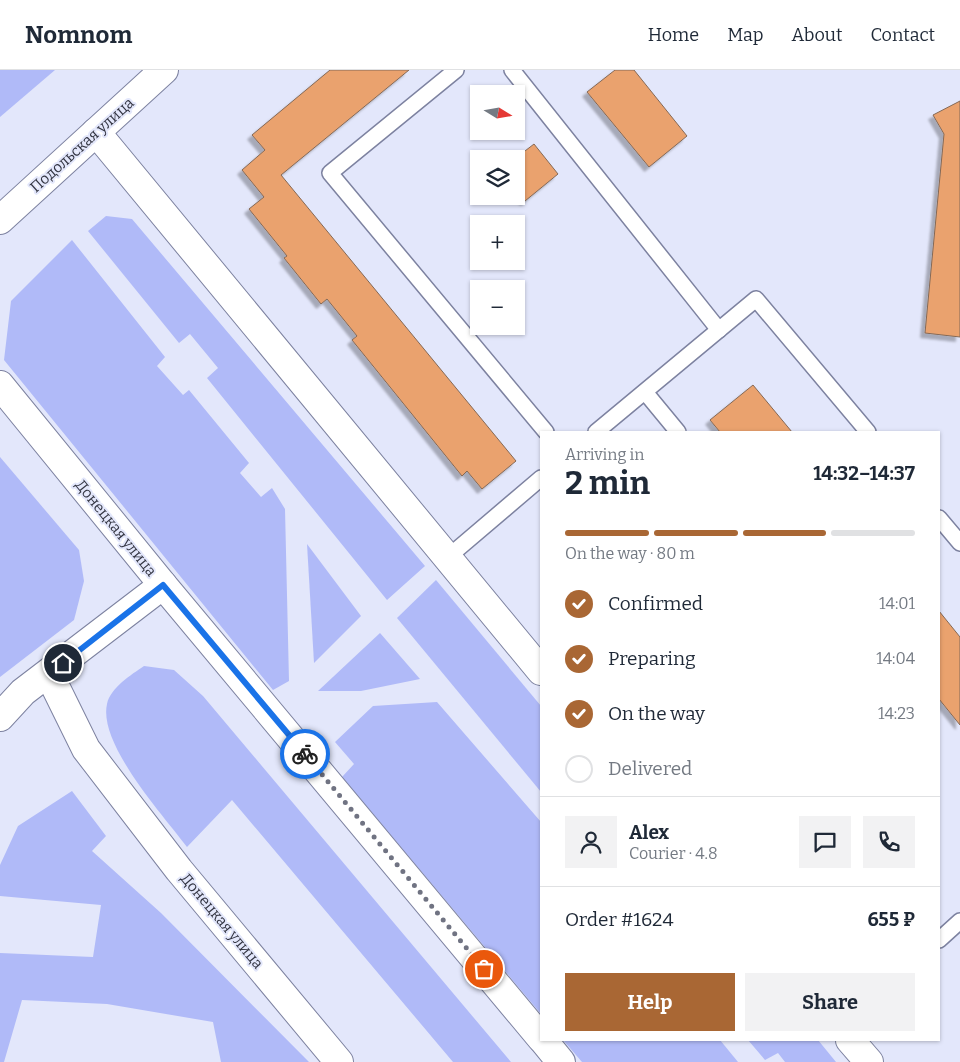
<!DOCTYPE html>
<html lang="en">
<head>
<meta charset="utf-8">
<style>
	:root { --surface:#fff; --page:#f2f2f3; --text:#1f2937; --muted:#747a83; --line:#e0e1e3; --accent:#a96734 }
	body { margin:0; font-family:Bitter,serif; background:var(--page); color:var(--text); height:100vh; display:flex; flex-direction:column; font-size:19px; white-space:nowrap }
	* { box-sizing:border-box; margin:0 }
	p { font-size:16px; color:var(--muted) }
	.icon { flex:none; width:28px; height:28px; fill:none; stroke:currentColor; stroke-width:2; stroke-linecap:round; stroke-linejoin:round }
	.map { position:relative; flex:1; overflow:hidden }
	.details { position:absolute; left:540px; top:361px; width:400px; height:610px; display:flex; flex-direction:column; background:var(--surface); border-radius:0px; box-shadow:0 1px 4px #0004 }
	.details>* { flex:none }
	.needle { width:32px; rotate:101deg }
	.fabs { position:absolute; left:470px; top:15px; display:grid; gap:10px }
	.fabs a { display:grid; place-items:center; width:55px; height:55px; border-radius:0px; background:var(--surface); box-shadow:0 1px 4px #0004; font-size:25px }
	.pin { position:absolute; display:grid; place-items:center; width:42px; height:42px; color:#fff; margin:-21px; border:2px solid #fff; border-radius:50%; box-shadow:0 1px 5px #0007 }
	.courier { position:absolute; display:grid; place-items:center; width:50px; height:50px; margin:-25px; border:4px solid #1a73e8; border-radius:50%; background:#fff; color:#222; box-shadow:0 1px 6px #0007 }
	.headline em { font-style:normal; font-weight:700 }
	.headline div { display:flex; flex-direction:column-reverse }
	.headline { display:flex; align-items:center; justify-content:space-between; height:85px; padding:0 25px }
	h1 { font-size:32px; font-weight:700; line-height:38px }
	.bar { display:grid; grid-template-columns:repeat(4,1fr); gap:8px 5px; align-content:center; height:60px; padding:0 25px }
	.bar i { height:6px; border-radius:4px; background:var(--line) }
	.bar .selected { background:var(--accent) }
	.bar p { grid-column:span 4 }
	.line { display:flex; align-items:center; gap:12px; padding:0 25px; border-top:1px solid var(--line) }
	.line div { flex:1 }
	.round { display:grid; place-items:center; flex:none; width:52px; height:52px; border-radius:0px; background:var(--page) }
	ol { padding:0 25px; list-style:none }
	li { display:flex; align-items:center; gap:15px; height:55px }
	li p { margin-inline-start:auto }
	li .icon { padding:5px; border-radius:50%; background:var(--accent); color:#fff; stroke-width:4 }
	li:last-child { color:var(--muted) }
	li i { width:28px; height:28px; border:2px solid var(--line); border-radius:50% }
	.cta { display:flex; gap:10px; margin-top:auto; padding:10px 25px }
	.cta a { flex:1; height:58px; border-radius:0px; background:var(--accent); color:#fff; font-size:20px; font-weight:700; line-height:58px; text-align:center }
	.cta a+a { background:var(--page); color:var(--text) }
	header { display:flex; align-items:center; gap:30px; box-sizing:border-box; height:70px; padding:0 25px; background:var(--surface); border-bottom:1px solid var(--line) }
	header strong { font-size:24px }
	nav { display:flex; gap:28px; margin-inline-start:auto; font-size:18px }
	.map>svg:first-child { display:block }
	.green { fill:#b0baf8 }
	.building { fill:#eaa26e; stroke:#856956; filter:url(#shadow) }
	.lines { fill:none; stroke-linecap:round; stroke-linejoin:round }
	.lane-casing { stroke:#7d82a0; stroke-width:18 }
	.street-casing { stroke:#7d82a0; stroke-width:30 }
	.secondary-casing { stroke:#7d82a0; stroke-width:30 }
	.lane { stroke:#fff; stroke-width:15 }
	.street { stroke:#fff; stroke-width:28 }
	.secondary { stroke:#fff; stroke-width:28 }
	.done { stroke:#707382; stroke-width:5; stroke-dasharray:0 9 }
	.route { stroke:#1a73e8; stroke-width:6 }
	.labels { text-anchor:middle; stroke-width:4; stroke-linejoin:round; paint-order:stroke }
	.street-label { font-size:15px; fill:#323441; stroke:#e3e7fb }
</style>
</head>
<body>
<header>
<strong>Nomnom</strong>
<nav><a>Home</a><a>Map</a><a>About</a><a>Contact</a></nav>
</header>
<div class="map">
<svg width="960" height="992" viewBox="0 0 960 992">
	<defs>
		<filter id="shadow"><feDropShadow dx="-4.5" dy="4.5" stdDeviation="1" flood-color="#0004"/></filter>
	</defs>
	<rect width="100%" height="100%" fill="#e3e7fb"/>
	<g class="green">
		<polygon points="0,0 55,0 0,47"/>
		<polygon points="106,146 132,149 425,496 387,530 207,308 218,298 190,264 179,273 88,161"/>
		<polygon points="72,170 165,287 157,296 183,325 189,320 249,393 240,403 261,427 272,418 285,439 289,611 273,620 4,290 11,231"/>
		<polygon points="0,387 79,480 84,511 74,550 0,607"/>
		<polygon points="307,474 361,546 314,593"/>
		<polygon points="436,510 541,636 541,722 397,548"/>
		<polygon points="380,563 420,609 361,621 318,621"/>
		<path d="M144 596 174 600 203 626 511 992H453L232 730 187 777C163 745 98 674 107 634 111 617 131 605 144 596Z"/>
		<polygon points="437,632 541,752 541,944 342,707 354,694 335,672 373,636"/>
		<polygon points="72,721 106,766 92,781 161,843 309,992 221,992 213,952 107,934 22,930 4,992 0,992 0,883 93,887 101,835 0,826 0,795 18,756"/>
		<polygon points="563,970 720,970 738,992 582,992"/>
		<polygon points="748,970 818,970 836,992 785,992 778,983 765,990"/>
	</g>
	<g class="building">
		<polygon points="330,0 409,0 281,105 516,391 482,419 467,401 462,406 352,270 357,266 327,229 321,234 284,188 287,186 249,139 264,127 242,100 265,80 252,65"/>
		<polygon points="615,0 634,0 687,66 649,97 587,22"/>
		<polygon points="960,31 960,267 925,263 944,64 933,45"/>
		<polygon points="534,74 558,104 525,131 516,120 516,88"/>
		<polygon points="753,315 792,362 720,362 710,350"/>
		<polygon points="939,541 960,567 960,655 939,629"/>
	</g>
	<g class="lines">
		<defs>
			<g id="lane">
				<polyline points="456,0 330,103 546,362"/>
				<polyline points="512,0 719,260"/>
				<polyline points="645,322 678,362"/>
				<polyline points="596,362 756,229 868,362"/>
				<polyline points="939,448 960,473"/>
				<polyline points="447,488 541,408"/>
				<polyline points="939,870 960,851"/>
			</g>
			<g id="street">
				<polyline points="96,62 541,601"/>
				<polyline points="49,604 86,679 179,800 339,992"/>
				<polyline points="0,647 23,622 163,515"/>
				<polyline points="850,970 869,992"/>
			</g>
			<g id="secondary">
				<polyline points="0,150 164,0"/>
				<polyline points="0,315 163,515 541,968"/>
				<polyline points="543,970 561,992"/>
			</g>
		</defs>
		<use href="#lane" class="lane-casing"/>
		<use href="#street" class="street-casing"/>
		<use href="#secondary" class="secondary-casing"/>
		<use href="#lane" class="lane"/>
		<use href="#street" class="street"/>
		<use href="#secondary" class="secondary"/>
	</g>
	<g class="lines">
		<polyline class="done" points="305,684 484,899"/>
		<polyline class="route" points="63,593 163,515 305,684"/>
	</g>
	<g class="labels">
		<g class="street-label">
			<text transform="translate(82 75) rotate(-42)" y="5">Подольская улица</text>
			<text transform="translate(116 458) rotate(51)" y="5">Донецкая улица</text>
			<text transform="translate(222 851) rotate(50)" y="5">Донецкая улица</text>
		</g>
	</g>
</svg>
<div class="fabs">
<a><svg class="needle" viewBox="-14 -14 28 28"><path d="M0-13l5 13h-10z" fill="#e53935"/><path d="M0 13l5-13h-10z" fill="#747a83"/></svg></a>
<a><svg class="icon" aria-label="layers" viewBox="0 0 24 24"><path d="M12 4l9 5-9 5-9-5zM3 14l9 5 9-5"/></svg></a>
<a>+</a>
<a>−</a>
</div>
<div class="pin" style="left:484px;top:899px;background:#ea580c"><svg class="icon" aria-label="bag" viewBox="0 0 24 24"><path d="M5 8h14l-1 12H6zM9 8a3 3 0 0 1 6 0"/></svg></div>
<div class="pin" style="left:63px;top:593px;background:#1f2937"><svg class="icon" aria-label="home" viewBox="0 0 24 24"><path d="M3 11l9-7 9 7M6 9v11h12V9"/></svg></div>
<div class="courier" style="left:305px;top:684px"><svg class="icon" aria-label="bike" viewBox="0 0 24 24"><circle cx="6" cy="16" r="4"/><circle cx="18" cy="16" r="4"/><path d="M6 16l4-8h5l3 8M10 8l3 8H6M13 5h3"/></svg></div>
<section class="details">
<div class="headline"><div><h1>2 min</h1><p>Arriving in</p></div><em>14:32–14:37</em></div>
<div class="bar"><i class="selected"></i><i class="selected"></i><i class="selected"></i><i></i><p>On the way · 80 m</p></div>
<ol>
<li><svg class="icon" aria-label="check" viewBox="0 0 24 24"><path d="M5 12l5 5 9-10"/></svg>Confirmed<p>14:01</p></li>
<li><svg class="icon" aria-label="check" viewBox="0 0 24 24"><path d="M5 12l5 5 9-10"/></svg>Preparing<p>14:04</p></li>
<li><svg class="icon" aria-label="check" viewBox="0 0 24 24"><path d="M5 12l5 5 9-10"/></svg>On the way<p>14:23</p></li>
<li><i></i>Delivered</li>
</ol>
<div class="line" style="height:90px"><a class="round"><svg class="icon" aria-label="person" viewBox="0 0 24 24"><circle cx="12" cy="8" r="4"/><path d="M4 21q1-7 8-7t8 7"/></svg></a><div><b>Alex</b><p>Courier · 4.8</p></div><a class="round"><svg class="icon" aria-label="chat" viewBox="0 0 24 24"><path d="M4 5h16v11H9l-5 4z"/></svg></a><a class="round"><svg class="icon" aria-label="phone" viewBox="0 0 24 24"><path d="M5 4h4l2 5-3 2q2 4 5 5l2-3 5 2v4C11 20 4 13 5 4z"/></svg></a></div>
<div class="line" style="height:65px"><div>Order #1624</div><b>655 ₽</b></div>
<div class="cta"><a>Help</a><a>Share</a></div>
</section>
</div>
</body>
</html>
